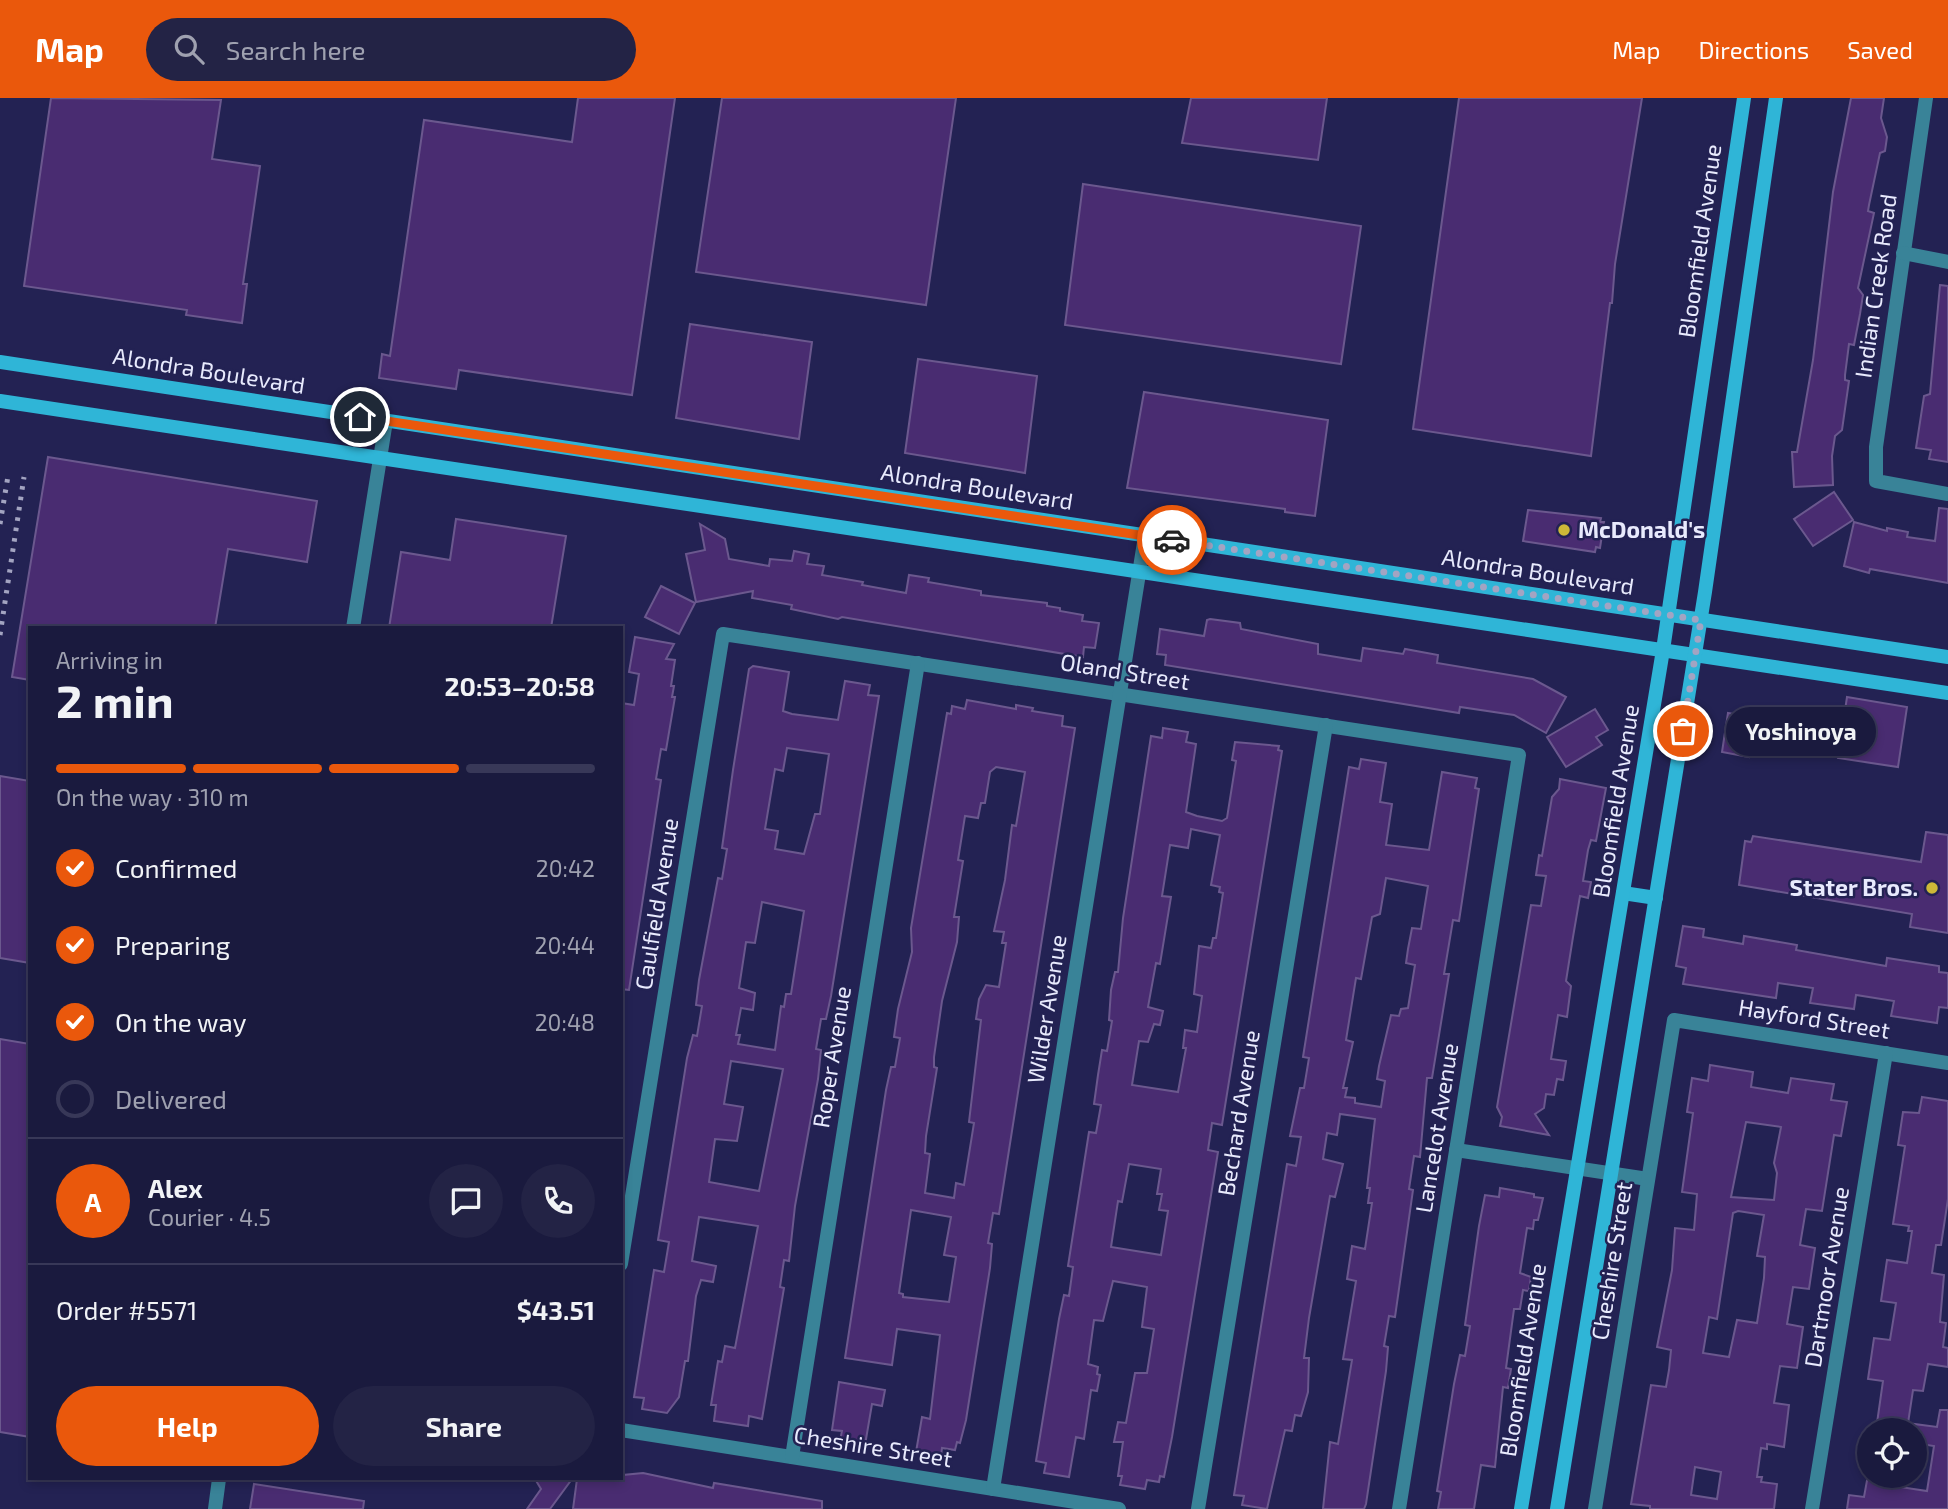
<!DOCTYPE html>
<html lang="en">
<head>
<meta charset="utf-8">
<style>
	:root { --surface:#1a1a3e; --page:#232345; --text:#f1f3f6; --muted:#9fa1b0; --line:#383858; --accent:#ea580c }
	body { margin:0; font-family:"Exo 2",sans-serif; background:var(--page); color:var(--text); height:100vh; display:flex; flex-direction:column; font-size:26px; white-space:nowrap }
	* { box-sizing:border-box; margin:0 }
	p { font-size:23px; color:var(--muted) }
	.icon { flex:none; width:38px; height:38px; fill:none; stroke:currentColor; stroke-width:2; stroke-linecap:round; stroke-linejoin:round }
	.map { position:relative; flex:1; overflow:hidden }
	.panel { position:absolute; left:28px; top:528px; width:595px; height:854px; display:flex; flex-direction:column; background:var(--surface); border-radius:0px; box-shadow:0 4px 10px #0003,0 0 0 2px var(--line) }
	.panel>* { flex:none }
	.fabs { position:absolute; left:1857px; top:1320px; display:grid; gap:14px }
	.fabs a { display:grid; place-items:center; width:70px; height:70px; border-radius:50%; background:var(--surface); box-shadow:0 4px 10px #0003,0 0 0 2px var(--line); font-size:35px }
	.pin { position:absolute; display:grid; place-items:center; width:60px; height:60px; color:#fff; margin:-30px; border:4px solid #fff; border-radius:50%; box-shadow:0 2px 7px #0007 }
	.courier { position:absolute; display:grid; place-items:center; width:70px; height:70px; margin:-35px; border:5px solid #ea580c; border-radius:50%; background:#fff; color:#222; box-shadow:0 2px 9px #0007 }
	.bubble { position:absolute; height:49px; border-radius:24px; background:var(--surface); box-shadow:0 4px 10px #0003,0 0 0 2px var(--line); font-size:23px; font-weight:700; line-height:49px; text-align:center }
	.headline em { font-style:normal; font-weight:700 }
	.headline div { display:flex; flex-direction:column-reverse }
	.headline { display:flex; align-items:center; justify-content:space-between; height:119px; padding:0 28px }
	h1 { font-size:46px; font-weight:700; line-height:52px }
	.bar { display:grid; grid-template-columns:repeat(4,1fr); gap:10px 7px; align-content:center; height:84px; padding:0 28px }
	.bar i { height:9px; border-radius:5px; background:var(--line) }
	.bar .selected { background:var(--accent) }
	.bar p { grid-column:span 4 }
	.line { display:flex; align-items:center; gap:18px; padding:0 28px; border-top:2px solid var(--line) }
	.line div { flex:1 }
	.round { display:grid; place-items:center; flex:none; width:74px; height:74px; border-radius:37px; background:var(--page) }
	ol { padding:0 28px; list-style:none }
	li { display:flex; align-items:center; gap:21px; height:77px }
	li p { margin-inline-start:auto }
	li .icon { padding:7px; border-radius:50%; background:var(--accent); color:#fff; stroke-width:4 }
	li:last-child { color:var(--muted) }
	li i { width:38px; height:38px; border:4px solid var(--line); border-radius:50% }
	.primary-button { display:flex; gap:14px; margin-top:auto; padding:14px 28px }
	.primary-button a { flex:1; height:80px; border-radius:42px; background:var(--accent); color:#fff; font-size:28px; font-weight:700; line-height:80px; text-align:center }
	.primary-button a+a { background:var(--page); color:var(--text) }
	header { display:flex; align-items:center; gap:42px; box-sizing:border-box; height:98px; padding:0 35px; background:var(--accent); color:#fff }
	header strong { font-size:33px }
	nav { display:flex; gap:38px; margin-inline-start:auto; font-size:24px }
	.search { width:490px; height:63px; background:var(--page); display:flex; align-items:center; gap:18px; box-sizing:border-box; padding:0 24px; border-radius:38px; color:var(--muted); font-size:26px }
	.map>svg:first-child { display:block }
	.building { fill:#492c71; stroke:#6b588e; stroke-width:2; fill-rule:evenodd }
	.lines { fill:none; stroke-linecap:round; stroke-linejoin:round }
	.street { stroke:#398398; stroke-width:14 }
	.secondary { stroke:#2fb5d7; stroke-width:14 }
	.rail { stroke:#a3a4c1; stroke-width:5; stroke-dasharray:3.5 7; stroke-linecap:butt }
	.done { stroke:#a3a4c2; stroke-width:7; stroke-dasharray:0 12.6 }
	.route { stroke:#ea580c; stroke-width:9 }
	.poi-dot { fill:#cdb938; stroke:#232253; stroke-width:2.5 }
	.labels { text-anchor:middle; stroke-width:5; stroke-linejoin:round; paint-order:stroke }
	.street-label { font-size:23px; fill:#e8eafd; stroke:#232253 }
	.poi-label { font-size:23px; font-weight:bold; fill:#e8eafd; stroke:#232253; text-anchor:start }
</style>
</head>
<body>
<header>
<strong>Map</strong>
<div class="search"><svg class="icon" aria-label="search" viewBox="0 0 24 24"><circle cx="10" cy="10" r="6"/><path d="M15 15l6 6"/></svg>Search here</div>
<nav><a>Map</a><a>Directions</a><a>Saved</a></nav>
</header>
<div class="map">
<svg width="1948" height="1411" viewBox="0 0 1948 1411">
	<rect width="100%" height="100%" fill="#232253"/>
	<g class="building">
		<polygon points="51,0 221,2 212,61 260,68 243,186 247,186 242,225 186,217 187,212 24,188"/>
		<polygon points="578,0 675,0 632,297 459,272 456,291 379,280 382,256 390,258 424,22 572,44"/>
		<polygon points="722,0 956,0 926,207 696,174"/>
		<polygon points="1191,0 1327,0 1318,62 1182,45"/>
		<polygon points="1459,0 1642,0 1615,166 1612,205 1610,205 1591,358 1413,331"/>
		<polygon points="1851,0 1884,0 1881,20 1887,39 1885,53 1880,55 1869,107 1868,113 1874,115 1858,190 1863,197 1860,216 1854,247 1849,246 1845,277 1845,282 1849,283 1842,332 1835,338 1832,358 1833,387 1794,389 1792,354 1797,354 1813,262 1833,94"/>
		<polygon points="1083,86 1361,128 1341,266 1065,227"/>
		<polygon points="1940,187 1948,188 1948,364 1929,361 1931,352 1916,350 1924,298 1930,296"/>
		<polygon points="690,226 812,244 799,341 676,320"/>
		<polygon points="918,261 1037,278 1025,375 905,355"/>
		<polygon points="1144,294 1328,322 1315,418 1285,414 1285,411 1127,390"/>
		<polygon points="48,359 317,403 307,464 228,451 215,530 30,530 30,582 12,579"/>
		<polygon points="1834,394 1853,422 1813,448 1794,421"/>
		<polygon points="1939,410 1948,411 1948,485 1870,471 1869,475 1844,468 1854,424 1887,433 1887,430 1908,434 1907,439 1935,443"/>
		<polygon points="1528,412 1601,420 1600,424 1604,424 1600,450 1596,449 1595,454 1523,443"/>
		<polygon points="456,421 566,438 551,530 389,530 401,454 450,462"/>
		<polygon points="700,426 725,441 729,461 769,468 770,461 792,463 794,453 809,456 807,466 824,468 822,477 863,484 862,487 906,495 909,477 929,480 928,484 981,493 981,497 1047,505 1047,508 1060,510 1060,513 1083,517 1082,523 1099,525 1095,550 1084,549 1083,559 842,519 838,521 791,511 792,507 752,500 753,493 696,504 686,456 705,452"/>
		<polygon points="661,488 695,505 679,536 645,519"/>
		<polygon points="1210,521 1240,525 1241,531 1318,546 1318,556 1361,563 1363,550 1403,556 1405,551 1438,557 1437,565 1533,581 1566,599 1546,635 1514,617 1460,609 1459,615 1165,567 1166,557 1157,556 1160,531 1204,538 1207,522"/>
		<polygon points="635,539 674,546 666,561 675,562 671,588 674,588 672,599 675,599 666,652 661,651 656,681 661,682 629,892 621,891 621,605 634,607 639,576 629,574"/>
		<path d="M753 568 789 574 783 613 792 616 838 622 845 583 870 587 868 597 879 598 831 898 826 921H821L816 951 821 952 818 981 795 1108 789 1163 784 1162 780 1189 784 1190 762 1321 749 1318 748 1328 714 1323 716 1307H711L718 1263 722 1264 725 1248 735 1250 758 1128 699 1119 692 1163 716 1168 713 1184 701 1182 696 1198 688 1263H685L679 1299 667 1315 642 1311 644 1300 634 1299 654 1172 664 1174 669 1144 658 1142 687 960 693 937 697 938 702 908 696 907 699 882 718 780 722 781 727 751 722 750 733 672 749 571ZM787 650 829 656 820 716H815L804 756 775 751 778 733 765 731 775 671 783 673ZM762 804 804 813 791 896H786L784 909 781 908 775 952 738 946 740 937H736L741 910 753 912 755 895 739 890 746 844 755 845ZM731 963 783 971 759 1093 709 1084 715 1041 737 1043 743 1009 724 1006Z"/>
		<polygon points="1847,599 1907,609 1898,669 1838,660"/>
		<path d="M967 602 1016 611V607L1033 610 1032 613 1063 618 1062 628 1075 630 999 1116 993 1115 988 1145 992 1146 990 1170 966 1322 960 1345 957 1344 955 1352 942 1350 941 1358 916 1354 922 1319 930 1321 940 1237 897 1231 892 1267 845 1260 886 992 891 969H895L900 940 894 939 898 911 912 854 911 830 947 615 951 616 952 608 965 611ZM996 669 1025 674 1016 728 1012 727 1005 782 994 833 1004 834 1002 845H1006L999 889 986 887 979 901 976 921 981 922 969 1024 974 1025 964 1087 956 1085 954 1100 925 1095 930 1056 925 1055 926 1038 937 970 934 969V959L942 903 957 844 959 819H954L963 763 958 762 965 718 978 720 981 705H985L990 674ZM911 1112 951 1119 944 1157 956 1159 949 1204 903 1199V1196L899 1195Z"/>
		<polygon points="1595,611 1608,632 1596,639 1602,647 1566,669 1547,639"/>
		<polygon points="1728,615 1755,619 1749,659 1722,654"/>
		<path d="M1163 630 1188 634 1186 644 1196 646 1186 714 1197 718 1222 723 1227 720 1236 663 1232 662 1235 644 1279 648 1278 652 1282 653 1222 1027 1212 1025 1208 1052 1218 1054 1172 1339 1164 1379 1160 1378 1159 1384 1147 1382 1145 1391 1120 1387 1122 1378H1118L1123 1344H1114L1118 1324 1126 1325 1135 1275H1147L1154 1231 1142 1229 1147 1189 1113 1183 1103 1223 1094 1222 1088 1266 1098 1269 1097 1276 1100 1277 1097 1293 1091 1292 1084 1341 1076 1339 1069 1379 1044 1375 1046 1365 1036 1363 1059 1221 1064 1197 1069 1198 1073 1169 1068 1168 1089 1034 1096 1035 1101 1007 1094 1006 1098 977 1102 952 1107 953 1112 923 1109 922 1111 892 1115 874H1118L1123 820 1151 638 1162 640ZM1191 731 1220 737 1211 787 1220 789 1219 794 1223 795 1216 840H1213L1211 850 1199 848 1194 896 1202 898 1197 934 1185 932 1183 950H1186L1178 994 1132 987 1139 943 1148 944 1154 926 1160 927 1163 913 1148 909 1156 865 1160 866 1171 799 1162 798 1170 747 1188 750ZM1129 1066 1161 1071 1157 1096H1162L1159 1112 1168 1113 1161 1157 1111 1149 1118 1103 1122 1104Z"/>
		<path d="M1361 661 1386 665 1380 704 1392 706 1386 747 1429 752 1442 674 1477 680 1475 690 1479 691 1459 823 1453 822 1444 876H1449L1432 980H1427L1420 1059 1414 1058 1409 1091 1413 1092 1395 1219 1389 1218 1384 1248 1388 1249 1386 1273 1366 1406 1364 1411H1323L1330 1344 1338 1346 1352 1262 1343 1261 1356 1183 1347 1181 1352 1148 1365 1151 1372 1105H1368L1370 1090H1367L1375 1021 1340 1016 1337 1037 1327 1035 1323 1061 1343 1066 1335 1099 1330 1098 1309 1220 1304 1260H1309L1308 1294 1301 1318 1295 1317 1292 1333 1285 1332 1267 1411 1242 1407 1244 1398 1234 1397 1287 1066 1296 1068 1301 1039 1290 1038 1300 990H1304L1309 960 1303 959 1349 669 1359 671ZM1386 780 1428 788 1421 831 1412 830 1408 851 1406 865 1415 867 1408 910 1401 911 1399 918 1391 917 1379 968 1377 981 1385 983 1381 1009 1355 1005V1000L1345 999 1347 990H1343L1353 944 1346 942 1356 880 1361 881 1372 819 1380 816Z"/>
		<polygon points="0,678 30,683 30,865 0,860"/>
		<polygon points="1560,681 1606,690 1596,743 1591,742 1588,752 1583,783 1591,784 1588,800 1580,798 1573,839 1566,883 1571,888 1567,919 1558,917 1551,961 1566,963 1563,982 1557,981 1554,997 1546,996 1544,1010 1535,1016 1549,1037 1500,1028 1502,1019 1497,1009 1531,807 1541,808 1546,778 1536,777 1539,757 1542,758 1552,699 1559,691"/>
		<polygon points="1926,734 1948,737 1948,835 1910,829 1912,816 1739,787 1745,743 1751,744 1753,738 1921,764"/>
		<polygon points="1683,828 1704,831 1703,839 1743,846 1744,838 1797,847 1796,852 1886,868 1887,860 1939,868 1939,874 1948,875 1948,910 1939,909 1937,925 1891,918 1894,903 1856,897 1854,911 1810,905 1813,890 1778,885 1776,900 1683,886 1686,870 1676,868"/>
		<polygon points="0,941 30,946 30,1339 0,1334"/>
		<path d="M1710 967 1753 974 1751 989 1788 995 1791 980 1834 986 1831 1002 1847 1004 1841 1038 1834 1037 1822 1113 1806 1111 1800 1147 1815 1150 1809 1191 1793 1189 1787 1226 1803 1229 1797 1270 1780 1268 1774 1305 1789 1307 1784 1349 1767 1346V1351L1761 1350 1757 1379H1762L1761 1384 1777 1386 1774 1411H1650V1408L1631 1406 1651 1287 1666 1289 1669 1272 1671 1252 1657 1249 1672 1172 1675 1130 1694 1132 1697 1096 1682 1094 1693 1015 1687 1014 1692 980 1708 983ZM1746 1024 1781 1029 1774 1065 1777 1075 1774 1102 1731 1099ZM1738 1113 1764 1117 1757 1158 1765 1159 1764 1180 1757 1225 1737 1222 1729 1259 1703 1255 1709 1219 1717 1221 1733 1115ZM1695 1369 1721 1374 1717 1401 1691 1397Z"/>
		<polygon points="1922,999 1948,1003 1948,1101 1941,1147 1936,1147 1932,1175 1944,1177 1940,1224 1946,1225 1943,1249 1948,1250 1948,1269 1928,1266 1923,1293 1913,1292 1907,1332 1876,1332 1883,1283 1868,1281 1874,1240 1890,1242 1896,1205 1881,1203 1887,1162 1907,1165 1912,1133 1908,1133 1909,1128 1893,1126 1905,1048 1898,1047 1903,1014 1919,1015"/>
		<polygon points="1500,1090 1534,1096 1534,1099 1543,1100 1538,1122 1534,1122 1533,1131 1527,1130 1520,1175 1531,1179 1529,1193 1523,1192 1520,1211 1514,1211 1506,1270 1511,1271 1508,1290 1503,1289 1495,1369 1481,1367 1474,1411 1438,1411 1441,1394 1437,1393 1454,1286 1460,1257 1465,1258 1470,1228 1465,1227 1479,1128 1485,1097 1499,1099"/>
		<polygon points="839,1284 885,1292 882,1308 872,1306 865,1347 840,1343 842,1333 832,1332"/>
		<polygon points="1940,1312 1948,1312 1948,1411 1847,1411 1849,1397 1864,1399 1868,1377 1902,1377 1900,1389 1927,1393 1934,1348 1914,1345 1914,1326 1937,1329"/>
		<polygon points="643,1375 713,1390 714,1385 822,1403 822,1411 573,1411 577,1381 623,1381 623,1377"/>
		<polygon points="535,1381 572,1381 550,1411 527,1411 541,1391"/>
		<polygon points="254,1386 364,1403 363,1411 250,1411"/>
	</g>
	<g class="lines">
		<g class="street">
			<polyline points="1926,0 1876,349 1876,383 1948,396"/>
			<polyline points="1903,155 1948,164"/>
			<polyline points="353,530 386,323"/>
			<polyline points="1456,1052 1648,1081"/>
			<polyline points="621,1166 723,536 1519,657 1399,1411"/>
			<polyline points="621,1332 1119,1411"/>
			<polyline points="792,1359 918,565"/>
			<polyline points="993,1391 1145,438"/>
			<polyline points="215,1411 219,1381"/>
			<polyline points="1198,1411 1326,627"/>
			<polyline points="1595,1411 1674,922 1948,965"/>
			<polyline points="1812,1411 1886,955"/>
		</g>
		<g class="secondary">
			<polyline points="0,264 1948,559"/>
			<polyline points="0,303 1948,595"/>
			<polyline points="1623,795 1656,800"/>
			<polyline points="1521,1411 1663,552 1744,0"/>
			<polyline points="1557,1411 1705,494 1776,0"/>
		</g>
		<g class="rail">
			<polyline points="0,426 8,378"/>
			<polyline points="0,537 24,379"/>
		</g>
	</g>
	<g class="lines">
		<polyline class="done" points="1172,442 1701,522 1683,633"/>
		<polyline class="route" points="360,319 1172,442"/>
	</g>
	<g class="poi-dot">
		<circle cx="1564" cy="432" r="7"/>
		<circle cx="1932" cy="790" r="7"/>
	</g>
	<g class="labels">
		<g class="street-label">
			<text transform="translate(1700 143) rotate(-82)" y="8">Bloomfield Avenue</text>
			<text transform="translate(1876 188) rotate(-82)" y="8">Indian Creek Road</text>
			<text transform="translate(209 273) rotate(9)" y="8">Alondra Boulevard</text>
			<text transform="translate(977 389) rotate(9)" y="8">Alondra Boulevard</text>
			<text transform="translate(1538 474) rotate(9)" y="8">Alondra Boulevard</text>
			<text transform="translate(1125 574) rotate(9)" y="8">Oland Street</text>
			<text transform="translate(1616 703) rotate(-81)" y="8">Bloomfield Avenue</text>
			<text transform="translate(657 806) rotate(-81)" y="8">Caulfield Avenue</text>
			<text transform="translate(1047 911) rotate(-81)" y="8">Wilder Avenue</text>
			<text transform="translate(1814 921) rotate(9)" y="8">Hayford Street</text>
			<text transform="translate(832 959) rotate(-81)" y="8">Roper Avenue</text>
			<text transform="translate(1239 1015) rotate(-81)" y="8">Bechard Avenue</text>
			<text transform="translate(1437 1030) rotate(-81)" y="8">Lancelot Avenue</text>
			<text transform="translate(1612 1163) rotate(-81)" y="8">Cheshire Street</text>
			<text transform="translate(1827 1179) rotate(-81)" y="8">Dartmoor Avenue</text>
			<text transform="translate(1523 1262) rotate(-81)" y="8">Bloomfield Avenue</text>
			<text transform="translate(873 1349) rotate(9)" y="8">Cheshire Street</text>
		</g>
		<g class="poi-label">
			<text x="1578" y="440">McDonald's</text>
			<text x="1918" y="798" text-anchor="end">Stater Bros.</text>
		</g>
	</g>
</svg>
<div class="fabs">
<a><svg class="icon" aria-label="locate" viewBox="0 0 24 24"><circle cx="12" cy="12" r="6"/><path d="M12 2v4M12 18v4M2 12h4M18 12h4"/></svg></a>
</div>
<div class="pin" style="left:1683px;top:633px;background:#ea580c"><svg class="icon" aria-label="bag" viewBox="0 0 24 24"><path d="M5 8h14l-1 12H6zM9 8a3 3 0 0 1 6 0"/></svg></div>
<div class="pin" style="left:360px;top:319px;background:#1f2937"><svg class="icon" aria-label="home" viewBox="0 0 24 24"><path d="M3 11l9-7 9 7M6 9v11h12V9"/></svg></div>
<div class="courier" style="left:1172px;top:442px"><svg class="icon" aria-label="car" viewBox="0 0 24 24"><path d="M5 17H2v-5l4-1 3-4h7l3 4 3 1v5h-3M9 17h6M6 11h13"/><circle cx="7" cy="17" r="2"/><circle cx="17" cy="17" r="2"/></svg></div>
<div class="bubble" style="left:1726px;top:609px;width:150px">Yoshinoya</div>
<section class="panel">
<div class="headline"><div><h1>2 min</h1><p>Arriving in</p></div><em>20:53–20:58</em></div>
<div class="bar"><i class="selected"></i><i class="selected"></i><i class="selected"></i><i></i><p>On the way · 310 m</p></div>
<ol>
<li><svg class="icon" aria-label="check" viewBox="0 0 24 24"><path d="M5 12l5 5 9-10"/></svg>Confirmed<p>20:42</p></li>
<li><svg class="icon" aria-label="check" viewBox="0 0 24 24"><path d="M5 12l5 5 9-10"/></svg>Preparing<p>20:44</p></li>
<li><svg class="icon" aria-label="check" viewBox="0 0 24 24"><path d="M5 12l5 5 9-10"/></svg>On the way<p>20:48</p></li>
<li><i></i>Delivered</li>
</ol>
<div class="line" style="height:126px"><b class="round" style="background:var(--accent);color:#fff">A</b><div><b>Alex</b><p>Courier · 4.5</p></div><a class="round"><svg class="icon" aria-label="chat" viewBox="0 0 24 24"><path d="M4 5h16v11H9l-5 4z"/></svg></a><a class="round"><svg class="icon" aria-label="phone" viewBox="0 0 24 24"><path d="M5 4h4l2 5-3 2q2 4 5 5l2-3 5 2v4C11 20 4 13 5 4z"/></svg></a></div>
<div class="line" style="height:91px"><div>Order #5571</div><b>$43.51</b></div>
<div class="primary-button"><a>Help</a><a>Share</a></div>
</section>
</div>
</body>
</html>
